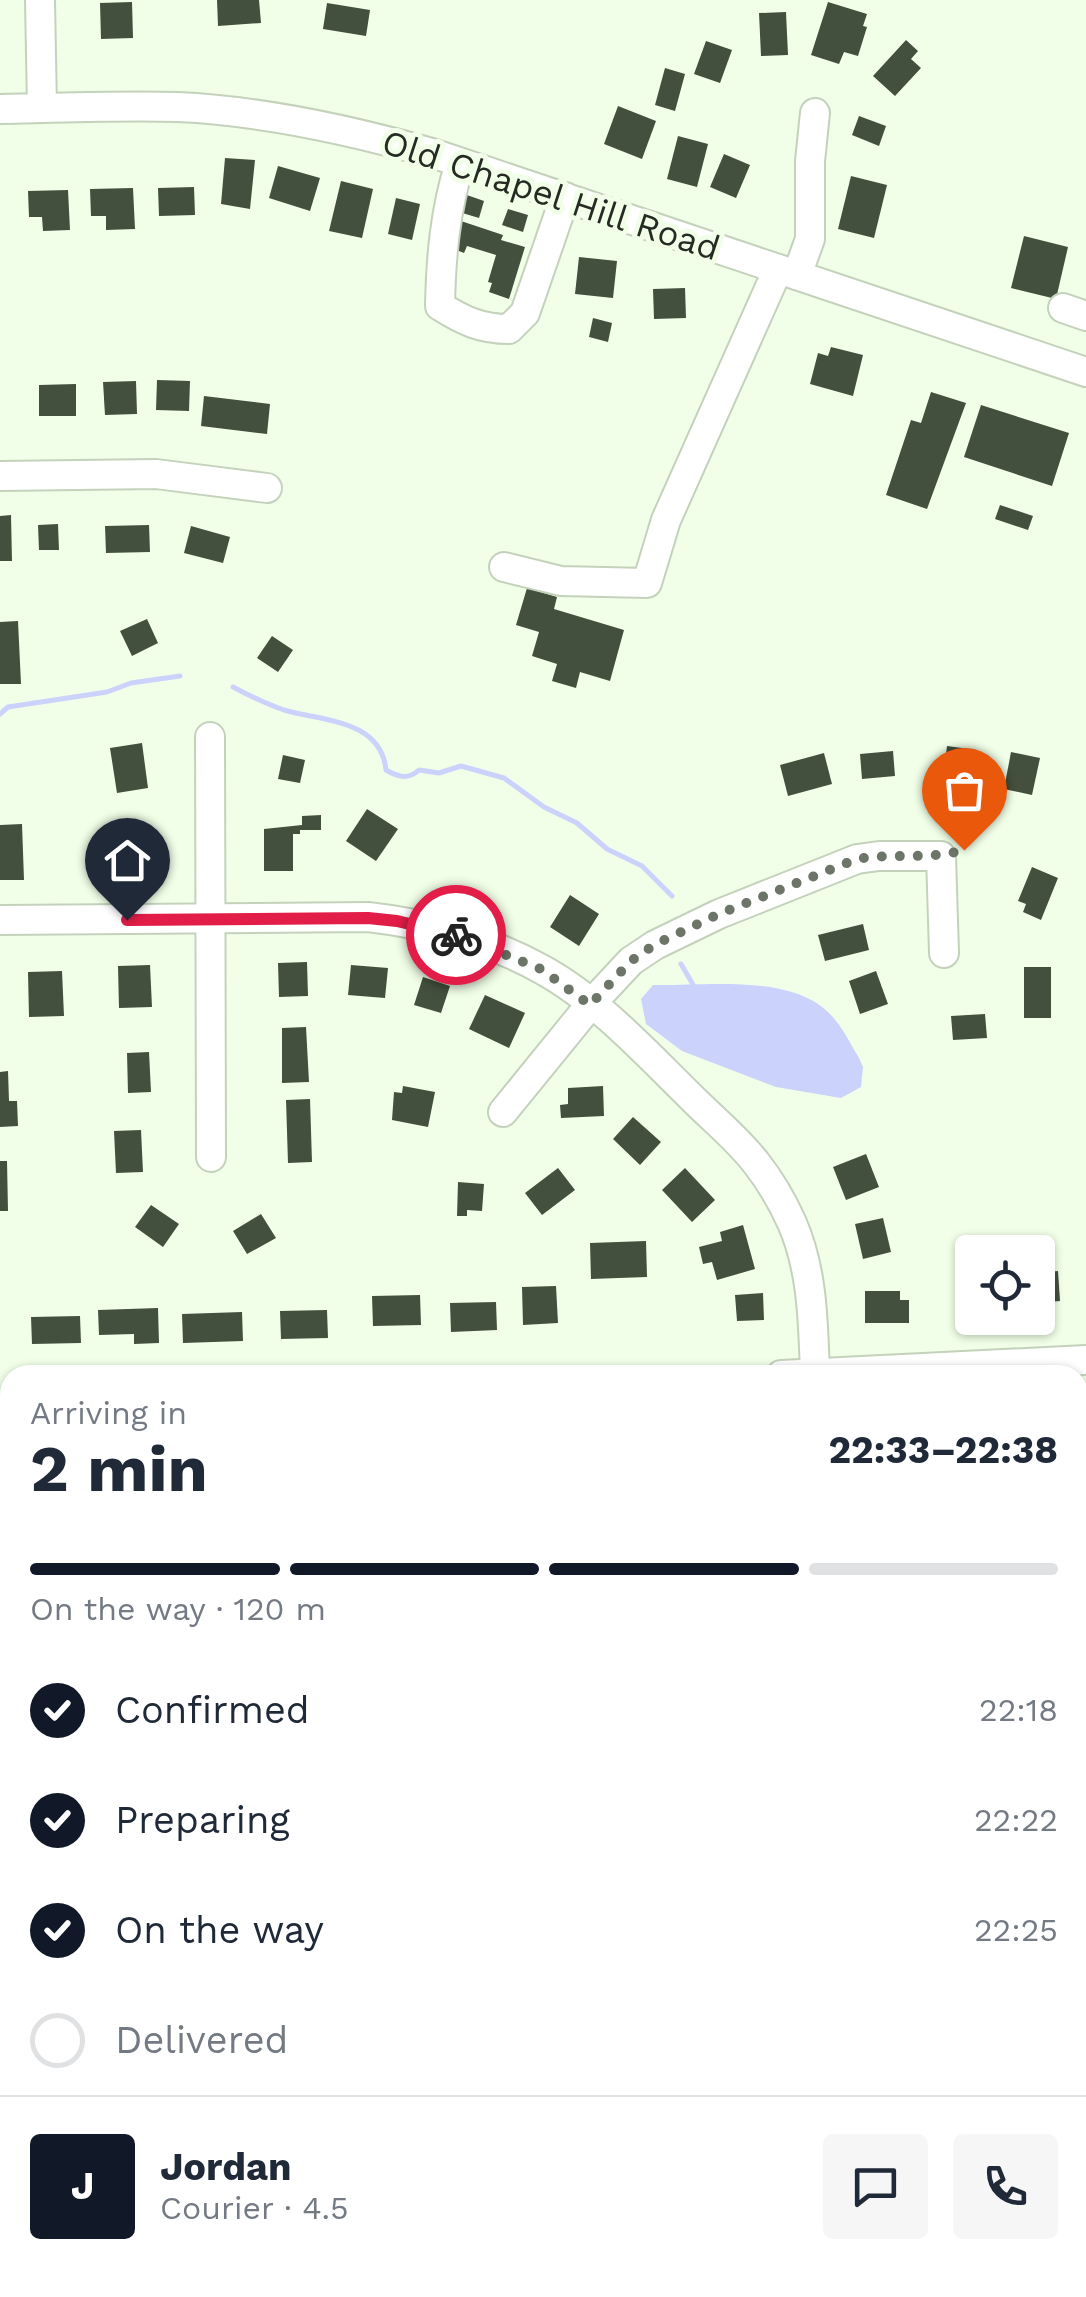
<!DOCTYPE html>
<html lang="en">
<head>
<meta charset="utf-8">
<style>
	:root { --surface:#fff; --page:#f6f6f7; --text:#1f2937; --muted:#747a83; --line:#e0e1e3; --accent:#111827 }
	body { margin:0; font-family:"Work Sans",sans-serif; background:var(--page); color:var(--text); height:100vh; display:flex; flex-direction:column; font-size:38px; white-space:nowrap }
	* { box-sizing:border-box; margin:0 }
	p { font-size:32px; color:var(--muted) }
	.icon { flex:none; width:55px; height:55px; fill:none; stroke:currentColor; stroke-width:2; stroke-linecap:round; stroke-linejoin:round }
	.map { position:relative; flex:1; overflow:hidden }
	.drawer { position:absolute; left:0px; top:1365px; width:1088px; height:932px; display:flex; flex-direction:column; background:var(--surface); border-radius:30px 30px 0 0; box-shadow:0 2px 8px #0004 }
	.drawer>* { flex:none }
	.buttons { position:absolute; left:955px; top:1235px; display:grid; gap:20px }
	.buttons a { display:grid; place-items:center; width:100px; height:100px; border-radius:10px; background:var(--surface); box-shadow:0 2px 8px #0004; font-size:50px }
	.pin { position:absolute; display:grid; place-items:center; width:85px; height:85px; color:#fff; margin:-102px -42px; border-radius:50% 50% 50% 0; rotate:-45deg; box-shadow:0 0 10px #0007 }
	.pin .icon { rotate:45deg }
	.courier { position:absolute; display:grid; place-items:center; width:100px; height:100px; margin:-50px; border:8px solid #e11d48; border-radius:50%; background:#fff; color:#222; box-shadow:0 2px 12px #0007 }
	.overview em { font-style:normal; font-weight:700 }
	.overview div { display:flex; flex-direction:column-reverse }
	.overview { display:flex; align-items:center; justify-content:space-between; height:170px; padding:0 30px }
	h1 { font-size:65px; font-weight:700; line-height:75px }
	.bar { display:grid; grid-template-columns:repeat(4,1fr); gap:15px 10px; align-content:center; height:120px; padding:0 30px }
	.bar i { height:12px; border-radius:8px; background:var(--line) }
	.bar .current { background:var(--accent) }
	.bar p { grid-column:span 4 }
	.line { display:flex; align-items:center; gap:25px; padding:0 30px; border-top:2px solid var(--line) }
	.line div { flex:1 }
	.round { display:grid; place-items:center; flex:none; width:105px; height:105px; border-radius:10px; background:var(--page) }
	ol { padding:0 30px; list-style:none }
	li { display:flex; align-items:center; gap:30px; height:110px }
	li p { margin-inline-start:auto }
	li .icon { padding:10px; border-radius:50%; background:var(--accent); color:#fff; stroke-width:4 }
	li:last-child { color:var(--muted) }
	li i { width:55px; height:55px; border:5px solid var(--line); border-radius:50% }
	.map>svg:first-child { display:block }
	.water { fill:#cbd2fc }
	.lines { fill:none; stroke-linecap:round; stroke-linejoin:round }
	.stream { stroke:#cbd2fc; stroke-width:5 }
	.building { fill:#44503e }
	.minor-casing { stroke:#c4d2bc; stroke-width:32 }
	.minor { stroke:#fff; stroke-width:28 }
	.done { stroke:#6c7567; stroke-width:10; stroke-dasharray:0 18 }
	.route { stroke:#e11d48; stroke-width:12 }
	.labels { text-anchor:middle; stroke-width:10; stroke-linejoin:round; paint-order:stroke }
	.street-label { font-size:35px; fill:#252a22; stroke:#f1ffe8 }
</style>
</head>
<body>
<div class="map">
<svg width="1086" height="2297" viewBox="0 0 1086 2297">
	<rect width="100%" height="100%" fill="#f1ffe8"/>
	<path class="water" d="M653 985C704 986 789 974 828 1012 841 1024 850 1043 859 1058L863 1067 861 1087 841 1098 776 1087 682 1051 646 1024 641 999Z"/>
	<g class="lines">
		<g class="stream">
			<path d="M233 687C250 696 266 704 284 710 321 721 381 719 386 770 398 777 408 780 419 770L439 773 461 766 504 778 544 807 577 823 607 849 642 866 672 896"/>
			<polyline points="0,714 8,707 107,692 131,683 180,676"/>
			<polyline points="681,964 695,988"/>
		</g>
	</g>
	<g class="building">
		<polygon points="217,0 259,0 261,23 218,26"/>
		<polygon points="132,2 133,38 101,39 100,3"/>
		<polygon points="828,2 867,14 863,26 867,27 858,56 844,52 839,64 811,55"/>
		<polygon points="327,3 370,10 366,36 323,29"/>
		<polygon points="786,12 788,55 761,56 759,13"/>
		<polygon points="906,40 918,51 911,59 921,68 895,96 873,76"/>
		<polygon points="706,41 732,50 720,83 694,74"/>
		<polygon points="665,68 685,74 675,111 655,105"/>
		<polygon points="618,106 656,121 642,159 604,144"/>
		<polygon points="859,116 886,126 879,146 852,135"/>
		<polygon points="678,136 708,144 697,187 667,179"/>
		<polygon points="724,154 750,165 736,198 710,187"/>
		<polygon points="225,158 255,160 250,209 221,204"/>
		<polygon points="278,166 320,178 310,211 269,198"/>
		<polygon points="851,176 887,185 874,238 838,229"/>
		<polygon points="341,181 373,189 362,238 329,231"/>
		<polygon points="194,187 195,215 159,216 158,188"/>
		<polygon points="133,188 135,229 106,230 106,216 91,216 90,189"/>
		<polygon points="68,190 70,230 43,231 42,217 29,217 28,191"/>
		<polygon points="464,194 484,201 479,218 459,212"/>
		<polygon points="396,198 420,204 412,240 388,234"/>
		<polygon points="508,209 528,215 523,232 502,225"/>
		<polygon points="458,220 503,235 501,240 525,247 509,299 489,292 492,283 488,282 496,255 467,246 464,253 449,247"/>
		<polygon points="1024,236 1068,247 1056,299 1011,288"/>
		<polygon points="579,257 617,261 613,298 575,294"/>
		<polygon points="685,288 686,318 654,319 653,289"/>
		<polygon points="593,318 612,323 608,342 589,337"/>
		<polygon points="831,347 863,355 853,396 810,384 818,353 828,356"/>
		<polygon points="157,380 190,381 189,411 156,410"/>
		<polygon points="136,381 137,414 105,415 103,382"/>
		<polygon points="76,384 76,416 39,416 39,385"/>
		<polygon points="931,392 966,403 927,509 886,495 911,420 921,423"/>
		<polygon points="204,396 270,404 267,434 201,426"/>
		<polygon points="981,405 1069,433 1052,486 964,457"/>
		<polygon points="1000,505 1033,516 1028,530 995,519"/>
		<polygon points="11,515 12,561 0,561 0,516"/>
		<polygon points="58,524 59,550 39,550 38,525"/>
		<polygon points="149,525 150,552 106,553 105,526"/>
		<polygon points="191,526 230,537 223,563 184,553"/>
		<polygon points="527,588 557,597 554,609 624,630 610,681 580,672 576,688 552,681 557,664 532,656 539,632 516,625"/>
		<polygon points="147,619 158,643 132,656 120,631"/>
		<polygon points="18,621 21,684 0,684 0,622"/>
		<polygon points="272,636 293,650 278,672 257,658"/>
		<polygon points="142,743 148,788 117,793 110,748"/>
		<polygon points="947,746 977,750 974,774 944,770"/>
		<polygon points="893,751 895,776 862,779 860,754"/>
		<polygon points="1011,752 1040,758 1032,795 1004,789"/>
		<polygon points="824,753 832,784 788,796 780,765"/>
		<polygon points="283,755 305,760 300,783 278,779"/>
		<polygon points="367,809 398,829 376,861 346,841"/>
		<polygon points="321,815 321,830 300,830 300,834 293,834 293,871 264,871 264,829 302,825 302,816"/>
		<polygon points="22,824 24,880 0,880 0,825"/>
		<polygon points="149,831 150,864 126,865 125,832"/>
		<polygon points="1032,867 1058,878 1041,920 1023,912 1026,904 1018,901"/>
		<polygon points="570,895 599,914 579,946 550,927"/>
		<polygon points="863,924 869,950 825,961 818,935"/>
		<polygon points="307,962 308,996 279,997 278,963"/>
		<polygon points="150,965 152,1007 119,1008 118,966"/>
		<polygon points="351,965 388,968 385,998 348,995"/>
		<rect x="1024" y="967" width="27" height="51"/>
		<polygon points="62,971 64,1016 29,1017 28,972"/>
		<polygon points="876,971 888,1004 860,1014 849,981"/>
		<polygon points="423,977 450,986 441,1013 414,1005"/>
		<polygon points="485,995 525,1013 509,1048 469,1029"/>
		<polygon points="985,1014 987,1038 953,1040 951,1016"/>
		<polygon points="306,1027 309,1082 282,1083 282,1028"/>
		<polygon points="149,1052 151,1092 128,1093 127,1053"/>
		<polygon points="8,1071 9,1101 17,1101 18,1126 0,1127 0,1072"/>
		<polygon points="403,1086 435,1092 428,1127 392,1120 394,1092 402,1093"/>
		<polygon points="603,1086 604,1116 561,1118 560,1105 568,1104 568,1088"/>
		<polygon points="310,1099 312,1162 288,1163 286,1100"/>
		<polygon points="633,1117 661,1142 640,1165 613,1139"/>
		<polygon points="141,1130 143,1172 116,1173 114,1131"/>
		<polygon points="866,1154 879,1187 846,1200 833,1167"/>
		<polygon points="0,1161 7,1161 8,1211 0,1211"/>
		<polygon points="558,1168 575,1190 542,1215 525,1193"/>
		<polygon points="685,1168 715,1200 692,1222 662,1190"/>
		<polygon points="458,1182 484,1184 482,1211 467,1210 467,1216 457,1216"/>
		<polygon points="151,1205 179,1224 163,1247 135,1227"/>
		<polygon points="261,1214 276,1238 247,1254 233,1231"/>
		<polygon points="883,1218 891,1252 863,1259 855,1224"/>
		<polygon points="743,1225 755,1269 717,1280 712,1262 703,1264 699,1247 722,1241 720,1232"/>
		<polygon points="646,1241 647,1277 591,1279 590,1243"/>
		<polygon points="1058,1271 1060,1301 1038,1303 1038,1273"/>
		<polygon points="968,1272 972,1272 972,1304 955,1305 955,1280 968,1280"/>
		<polygon points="556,1286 558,1323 523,1325 522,1287"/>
		<polygon points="865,1291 900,1291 900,1300 909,1300 909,1323 865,1323"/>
		<polygon points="763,1293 764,1320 737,1321 735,1295"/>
		<polygon points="420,1295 421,1325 373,1326 372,1296"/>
		<polygon points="496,1302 497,1330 451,1332 450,1303"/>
		<polygon points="158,1308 159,1343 134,1344 134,1334 99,1335 98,1310"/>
		<polygon points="327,1310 328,1338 281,1339 280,1311"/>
		<polygon points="242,1312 243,1341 183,1343 182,1314"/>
		<polygon points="80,1316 81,1343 32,1344 31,1317"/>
		<polygon points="10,1472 10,1501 0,1501 0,1473"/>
		<rect x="0" y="1622" width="10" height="25"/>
		<rect x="0" y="1747" width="10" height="36"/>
		<rect x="0" y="1870" width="10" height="46"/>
		<rect x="1078" y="2038" width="8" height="33"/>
		<rect x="1078" y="2164" width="8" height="43"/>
		<rect x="280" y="2288" width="37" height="9"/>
		<rect x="733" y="2288" width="32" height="9"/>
	</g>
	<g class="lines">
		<defs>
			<g id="minor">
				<polyline points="40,0 42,108"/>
				<path d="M0 109C59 108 119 105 178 107 265 111 351 130 435 154L1086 372"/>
				<path d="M460 163C445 210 441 257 440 306 464 321 481 329 509 329L525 313 565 197"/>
				<polyline points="797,275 810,239 810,161 815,113"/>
				<polyline points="1063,308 1086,316"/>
				<polyline points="0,476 156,474 267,488"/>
				<polyline points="504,567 561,581 647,583 666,520 778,269"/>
				<polyline points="210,737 211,1157"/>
				<path d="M0 920 368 917C427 924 490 940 543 970 599 1001 647 1054 693 1099 714 1120 739 1140 757 1164 771 1182 783 1203 792 1223 813 1271 813 1323 815 1374"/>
				<polyline points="503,1112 590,1005 631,961 655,945 719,914 857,859 879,856 941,856 944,953"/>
				<polyline points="781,1375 1086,1360"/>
				<polyline points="0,1414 10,1413"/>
				<polyline points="1078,1686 1086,1686"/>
				<polyline points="0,1698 10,1698"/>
				<polyline points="0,1974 10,1974"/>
				<polyline points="1078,1980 1086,1980"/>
				<polyline points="394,2288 394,2297"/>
				<polyline points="836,2297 837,2288"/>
			</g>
		</defs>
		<use href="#minor" class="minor-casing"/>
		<use href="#minor" class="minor"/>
	</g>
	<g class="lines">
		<path class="done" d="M456 935 541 969 590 1005 631 961 654 945 719 914 857 859C893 853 929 860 964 850"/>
		<polyline class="route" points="127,920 368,918 397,921 456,935"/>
	</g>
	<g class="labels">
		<g class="street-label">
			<text transform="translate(551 195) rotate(18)" y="12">Old Chapel Hill Road</text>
		</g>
	</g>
</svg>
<div class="buttons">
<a><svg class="icon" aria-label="locate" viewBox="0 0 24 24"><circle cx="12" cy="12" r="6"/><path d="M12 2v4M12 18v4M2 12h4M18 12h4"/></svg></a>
</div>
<div class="pin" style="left:964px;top:850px;background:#ea580c"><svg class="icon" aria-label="bag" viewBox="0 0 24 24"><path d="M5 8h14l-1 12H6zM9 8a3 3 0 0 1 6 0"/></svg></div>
<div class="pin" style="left:127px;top:920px;background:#1f2937"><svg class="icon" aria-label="home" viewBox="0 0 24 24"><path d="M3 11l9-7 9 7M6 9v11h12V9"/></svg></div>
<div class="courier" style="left:456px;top:935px"><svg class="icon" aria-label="bike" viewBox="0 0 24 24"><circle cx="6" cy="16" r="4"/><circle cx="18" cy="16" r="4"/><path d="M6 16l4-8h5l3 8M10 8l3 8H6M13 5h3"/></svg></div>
<section class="drawer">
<div class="overview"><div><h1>2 min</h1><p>Arriving in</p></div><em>22:33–22:38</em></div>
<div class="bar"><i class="current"></i><i class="current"></i><i class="current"></i><i></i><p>On the way · 120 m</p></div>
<ol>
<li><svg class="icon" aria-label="check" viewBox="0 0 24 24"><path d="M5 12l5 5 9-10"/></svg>Confirmed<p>22:18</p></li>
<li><svg class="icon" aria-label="check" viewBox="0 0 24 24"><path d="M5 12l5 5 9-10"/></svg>Preparing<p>22:22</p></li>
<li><svg class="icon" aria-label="check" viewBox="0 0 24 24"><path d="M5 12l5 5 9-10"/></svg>On the way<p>22:25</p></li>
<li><i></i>Delivered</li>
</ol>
<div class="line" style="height:180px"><b class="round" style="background:var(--accent);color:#fff">J</b><div><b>Jordan</b><p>Courier · 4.5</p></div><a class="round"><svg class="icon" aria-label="chat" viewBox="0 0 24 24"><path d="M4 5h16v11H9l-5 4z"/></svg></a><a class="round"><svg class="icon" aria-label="phone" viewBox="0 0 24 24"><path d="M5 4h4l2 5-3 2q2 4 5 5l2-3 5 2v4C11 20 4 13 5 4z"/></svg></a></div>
</section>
</div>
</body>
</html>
